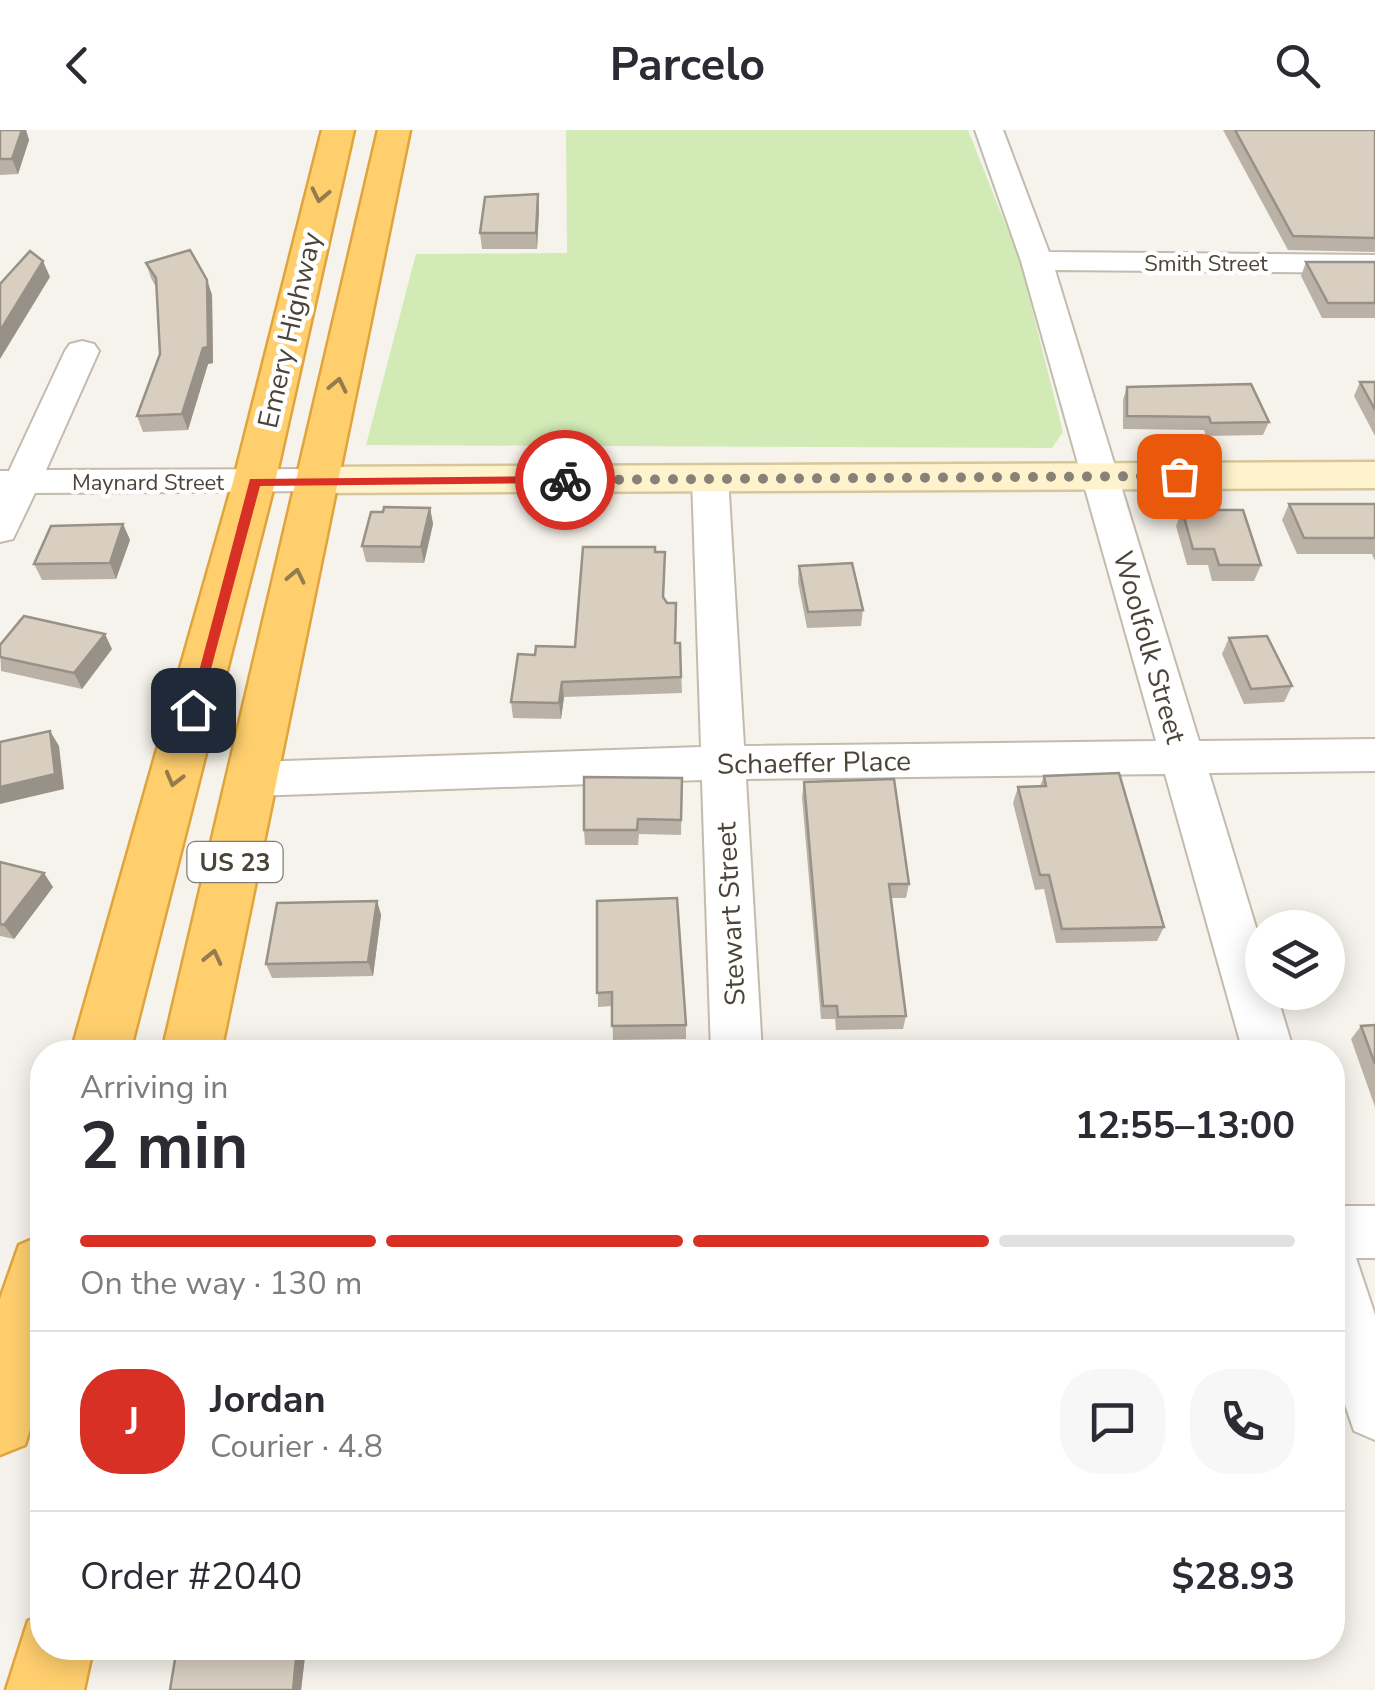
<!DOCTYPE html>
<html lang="en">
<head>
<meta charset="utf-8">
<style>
	:root { --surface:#fff; --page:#f7f7f7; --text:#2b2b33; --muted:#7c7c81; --line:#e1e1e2; --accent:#d93025 }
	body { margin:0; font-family:"Nunito Sans",sans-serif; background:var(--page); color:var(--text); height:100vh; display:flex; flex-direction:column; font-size:38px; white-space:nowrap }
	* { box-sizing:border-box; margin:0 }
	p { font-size:32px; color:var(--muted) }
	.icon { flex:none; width:55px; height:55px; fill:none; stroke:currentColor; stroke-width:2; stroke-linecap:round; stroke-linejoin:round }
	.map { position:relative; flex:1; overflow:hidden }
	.drawer { position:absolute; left:30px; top:910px; width:1315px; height:620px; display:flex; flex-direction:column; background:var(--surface); border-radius:40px; box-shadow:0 5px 25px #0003 }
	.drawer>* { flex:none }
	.buttons { position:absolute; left:1245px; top:780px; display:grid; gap:20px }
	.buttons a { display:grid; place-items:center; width:100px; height:100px; border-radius:50%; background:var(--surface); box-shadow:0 5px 25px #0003; font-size:50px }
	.pin { position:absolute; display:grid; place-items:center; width:85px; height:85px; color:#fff; margin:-42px; border-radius:20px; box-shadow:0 5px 15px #0006 }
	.courier { position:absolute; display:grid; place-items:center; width:100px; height:100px; margin:-50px; border:8px solid #d93025; border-radius:50%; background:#fff; color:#222; box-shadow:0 2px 12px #0007 }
	.head em { font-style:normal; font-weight:700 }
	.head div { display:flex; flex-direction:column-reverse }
	.head { display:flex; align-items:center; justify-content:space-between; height:170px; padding:0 50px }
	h1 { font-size:65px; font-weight:700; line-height:75px }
	.bar { display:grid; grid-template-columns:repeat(4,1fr); gap:15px 10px; align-content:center; height:120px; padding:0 50px }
	.bar i { height:12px; border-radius:8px; background:var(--line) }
	.bar .selected { background:var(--accent) }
	.bar p { grid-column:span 4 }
	.line { display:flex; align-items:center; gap:25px; padding:0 50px; border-top:2px solid var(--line) }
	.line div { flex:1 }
	.round { display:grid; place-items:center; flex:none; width:105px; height:105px; border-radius:40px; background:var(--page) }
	header { display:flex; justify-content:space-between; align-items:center; height:130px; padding:0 50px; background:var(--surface); font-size:45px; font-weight:700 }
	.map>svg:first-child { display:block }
	.green { fill:#d2eab5 }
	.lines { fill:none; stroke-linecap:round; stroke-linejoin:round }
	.street-casing { stroke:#c2bbae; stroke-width:4 }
	.secondary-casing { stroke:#d6c79b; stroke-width:5 }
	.highway-casing { stroke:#e0a43c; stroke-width:5 }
	.street { fill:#fff; fill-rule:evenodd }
	.secondary { fill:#fff3cd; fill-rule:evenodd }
	.highway { fill:#ffcf6e; fill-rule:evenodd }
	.wall { fill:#bab2a6 }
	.shaded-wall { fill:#979187 }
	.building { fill:#d8cfc1; stroke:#979187; stroke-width:2.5 }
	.oneway { stroke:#937c4e }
	.route { fill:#d93025 }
	.done { stroke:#878178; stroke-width:10; stroke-dasharray:0 18 }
	.labels { text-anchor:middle; stroke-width:9; stroke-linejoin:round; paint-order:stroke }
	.far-street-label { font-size:22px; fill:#4b4439; stroke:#fff }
	.shield { fill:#fff; stroke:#817c74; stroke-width:2.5 }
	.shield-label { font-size:25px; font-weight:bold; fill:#4b4439 }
	.street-label { font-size:28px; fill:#4b4439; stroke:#fff }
</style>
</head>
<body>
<header><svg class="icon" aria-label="back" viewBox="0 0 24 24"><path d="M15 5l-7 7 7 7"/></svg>Parcelo<svg class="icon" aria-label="search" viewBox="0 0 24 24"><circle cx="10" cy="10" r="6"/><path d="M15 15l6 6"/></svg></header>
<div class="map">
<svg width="1375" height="1560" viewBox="0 0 1375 1560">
	<rect width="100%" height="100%" fill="#f6f3ec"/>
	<polygon class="green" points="566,0 968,0 1020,131 1063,302 1052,318 366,315 416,124 567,123"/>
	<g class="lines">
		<defs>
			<g id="street">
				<polygon points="975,0 1003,0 1049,122 1375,125 1375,143 1055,140 1199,611 1375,609 1375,641 1209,643 1262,817 1262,862 1276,862 1294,922 1243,922 1165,644 746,649 762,922 711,922 702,650 253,666 237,661 231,649 237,637 253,632 701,617 692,347 697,339 723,339 728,347 744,616 1156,611 1021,131"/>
				<polygon points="82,211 94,214 99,221 46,340 317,339 330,342 335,350 330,358 317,361 35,363 13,409 0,412 0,341 9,341 65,221 70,214"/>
				<polygon points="1332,1076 1375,1076 1375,1128 1356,1128 1375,1185 1375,1310 1354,1301 1332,1237"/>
			</g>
			<polygon id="secondary" points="1375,332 1375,358 317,363 302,359 296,350 302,341 317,337"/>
			<g id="highway">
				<polygon points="322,0 354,0 275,352 130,922 71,922 233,352"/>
				<polygon points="378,0 410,0 221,922 162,922"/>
				<polygon points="42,1105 42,1261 25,1315 0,1325 0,1169 19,1115"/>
				<polygon points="42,1485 42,1518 93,1518 84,1560 6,1560 28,1491"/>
			</g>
		</defs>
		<use href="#street" class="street-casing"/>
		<use href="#secondary" class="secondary-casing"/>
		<use href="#highway" class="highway-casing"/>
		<use href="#street" class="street"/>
		<use href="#secondary" class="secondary"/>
		<use href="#highway" class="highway"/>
	</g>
	<g class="wall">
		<polygon points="0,0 26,0 29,10 18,44 0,45"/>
		<polygon points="1223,0 1375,0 1375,122 1288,120"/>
		<polygon points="538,64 539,80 537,119 482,119 480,103"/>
		<polygon points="1306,132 1375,132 1375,188 1322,188 1301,146"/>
		<polygon points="146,133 207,150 212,165 213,233 208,234 188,300 143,302 137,286 160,224 156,157 151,148"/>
		<polygon points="1360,252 1375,252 1375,306 1354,266"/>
		<polygon points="1127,257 1269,292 1263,305 1206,306 1204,300 1123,299 1123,270"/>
		<polygon points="1289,374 1375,374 1375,431 1372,424 1297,424 1282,390"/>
		<polygon points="430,378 433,394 424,433 366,432 362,416 383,382"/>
		<polygon points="1182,380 1261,435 1254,451 1212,451 1208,435 1187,435 1176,396"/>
		<polygon points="123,394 130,410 116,449 42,450 34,434"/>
		<polygon points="799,436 863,480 861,496 807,498 798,452"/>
		<polygon points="664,468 676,513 680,513 682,563 564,567 561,589 513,588 511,572 575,517"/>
		<polygon points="1229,508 1292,556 1284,572 1244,574 1222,524"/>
		<polygon points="0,515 112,519 82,559 1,541"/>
		<polygon points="1044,646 1164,797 1157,811 1056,813 1044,759 1035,760 1013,673 1018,657 1040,656"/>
		<polygon points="682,648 681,705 639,704 638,715 585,715 584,700"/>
		<polygon points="804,652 909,754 906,768 891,768 906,886 903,899 836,900 835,889 821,889 802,667"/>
		<polygon points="0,732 53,757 14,809 0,806"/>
		<polygon points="377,771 381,785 373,846 272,848 266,834"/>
		<polygon points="597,771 686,895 686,909 613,910 612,876 598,877"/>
		<polygon points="1375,895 1375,977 1351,909 1361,896"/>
		<polygon points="306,1518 301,1560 170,1560 175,1529 168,1529 157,1524"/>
	</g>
	<g class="shaded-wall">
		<polygon points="22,0 26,0 29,10 18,44 12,29"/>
		<polygon points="538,64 539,80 537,119 536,103"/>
		<polygon points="43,131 50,147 0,229 0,201"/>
		<polygon points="207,150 212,165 213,233 208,234 188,300 182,284 203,218"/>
		<polygon points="430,378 433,394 424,433 421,417"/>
		<polygon points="123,394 130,410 116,449 110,433"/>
		<polygon points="105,504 112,519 82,559 74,543"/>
		<polygon points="562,552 564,567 561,589 559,573"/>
		<polygon points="50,601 59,616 64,659 0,674 0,657"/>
		<polygon points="44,743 53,757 14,809 4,795"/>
		<polygon points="377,771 381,785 373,846 368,832"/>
		<polygon points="297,1518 306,1518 301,1560 293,1560"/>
	</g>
	<g class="building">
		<polygon points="0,0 22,0 12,29 0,29"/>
		<polygon points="1235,0 1375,0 1375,108 1293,106"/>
		<polygon points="538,64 536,103 480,103 485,67"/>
		<polygon points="190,120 207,150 208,217 203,218 182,284 137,286 160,224 156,148 146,133"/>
		<polygon points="30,121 43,131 0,201 0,154"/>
		<polygon points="1306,132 1375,132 1375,173 1328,173"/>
		<polygon points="1360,252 1375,252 1375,280"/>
		<polygon points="1251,254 1269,292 1211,293 1209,287 1127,286 1127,257"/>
		<polygon points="1289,374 1375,374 1375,408 1304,408"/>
		<polygon points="384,377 430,378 421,417 362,416 371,382 383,382"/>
		<polygon points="1182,380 1243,380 1261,435 1219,435 1214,419 1193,419"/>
		<polygon points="123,394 110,433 34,434 51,396"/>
		<polygon points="583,417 655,417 655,422 665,422 663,467 667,473 676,473 675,513 680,513 681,547 562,552 559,573 511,572 518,524 535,525 536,516 575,517"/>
		<polygon points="852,433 863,480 808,482 799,436"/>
		<polygon points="24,486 105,504 74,543 0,527 0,515"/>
		<polygon points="1267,506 1292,556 1251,559 1229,508"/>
		<polygon points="50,601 55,644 0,657 0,612"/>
		<polygon points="1119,643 1164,797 1062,799 1049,745 1040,745 1018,657 1046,656 1044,646"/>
		<polygon points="584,647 682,648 681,690 638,689 637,700 584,700"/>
		<polygon points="894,649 909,754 889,754 906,886 838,887 837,876 823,876 804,652"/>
		<polygon points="0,732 44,743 4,795 0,794"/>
		<polygon points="677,768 686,895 612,896 612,862 597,863 597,771"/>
		<polygon points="377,771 368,832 266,834 277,773"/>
		<polygon points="1375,895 1375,934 1361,896"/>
		<polygon points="1332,1347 1340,1379 1332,1379"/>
		<polygon points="158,1518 297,1518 293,1560 170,1560 176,1523 157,1524"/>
	</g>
	<defs><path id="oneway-chevron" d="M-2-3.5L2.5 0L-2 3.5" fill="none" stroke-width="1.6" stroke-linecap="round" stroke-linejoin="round" transform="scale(2.5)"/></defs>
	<g class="oneway">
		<use href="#oneway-chevron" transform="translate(320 65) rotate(102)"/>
		<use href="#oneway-chevron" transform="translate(338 255) rotate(-78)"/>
		<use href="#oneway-chevron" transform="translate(296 446) rotate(-78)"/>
		<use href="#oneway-chevron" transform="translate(174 649) rotate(105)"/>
		<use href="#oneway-chevron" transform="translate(213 827) rotate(-77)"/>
	</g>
	<polygon class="route" points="565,346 570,353 260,356 200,580 188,583 250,349"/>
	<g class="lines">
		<polyline class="done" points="565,350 1179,346"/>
	</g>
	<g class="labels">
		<g class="far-street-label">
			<text x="1206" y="141">Smith Street</text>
			<text x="148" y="360">Maynard Street</text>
		</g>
		<rect class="shield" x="187.5" y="712" width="95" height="40" rx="8"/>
		<g class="shield-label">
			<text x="235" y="741">US 23</text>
		</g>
		<g class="street-label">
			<text transform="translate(289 200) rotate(-77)" y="10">Emery Highway</text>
			<text transform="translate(1150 517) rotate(74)" y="10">Woolfolk Street</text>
			<text transform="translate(814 632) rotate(-1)" y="10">Schaeffer Place</text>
			<text transform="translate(730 784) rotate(-93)" y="10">Stewart Street</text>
		</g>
	</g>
</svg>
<div class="buttons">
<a><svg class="icon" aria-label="layers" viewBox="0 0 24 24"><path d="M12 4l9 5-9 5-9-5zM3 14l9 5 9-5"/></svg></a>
</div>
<div class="pin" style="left:1179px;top:346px;background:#ea580c"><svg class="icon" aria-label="bag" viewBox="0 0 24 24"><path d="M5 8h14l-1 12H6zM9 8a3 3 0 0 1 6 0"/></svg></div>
<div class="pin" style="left:193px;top:580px;background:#1f2937"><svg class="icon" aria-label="home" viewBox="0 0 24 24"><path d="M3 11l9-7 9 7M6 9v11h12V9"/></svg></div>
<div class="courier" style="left:565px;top:350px"><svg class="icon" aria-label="bike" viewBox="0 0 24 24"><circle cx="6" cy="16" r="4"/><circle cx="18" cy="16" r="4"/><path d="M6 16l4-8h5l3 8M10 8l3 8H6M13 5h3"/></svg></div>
<section class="drawer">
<div class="head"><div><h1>2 min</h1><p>Arriving in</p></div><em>12:55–13:00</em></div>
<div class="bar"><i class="selected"></i><i class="selected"></i><i class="selected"></i><i></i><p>On the way · 130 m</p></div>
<div class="line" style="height:180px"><b class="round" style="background:var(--accent);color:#fff">J</b><div><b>Jordan</b><p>Courier · 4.8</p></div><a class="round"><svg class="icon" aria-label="chat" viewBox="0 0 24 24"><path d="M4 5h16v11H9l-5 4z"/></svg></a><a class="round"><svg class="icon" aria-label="phone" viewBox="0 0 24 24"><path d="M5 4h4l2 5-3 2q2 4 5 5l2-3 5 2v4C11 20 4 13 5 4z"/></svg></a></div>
<div class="line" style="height:130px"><div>Order #2040</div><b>$28.93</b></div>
</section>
</div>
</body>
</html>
